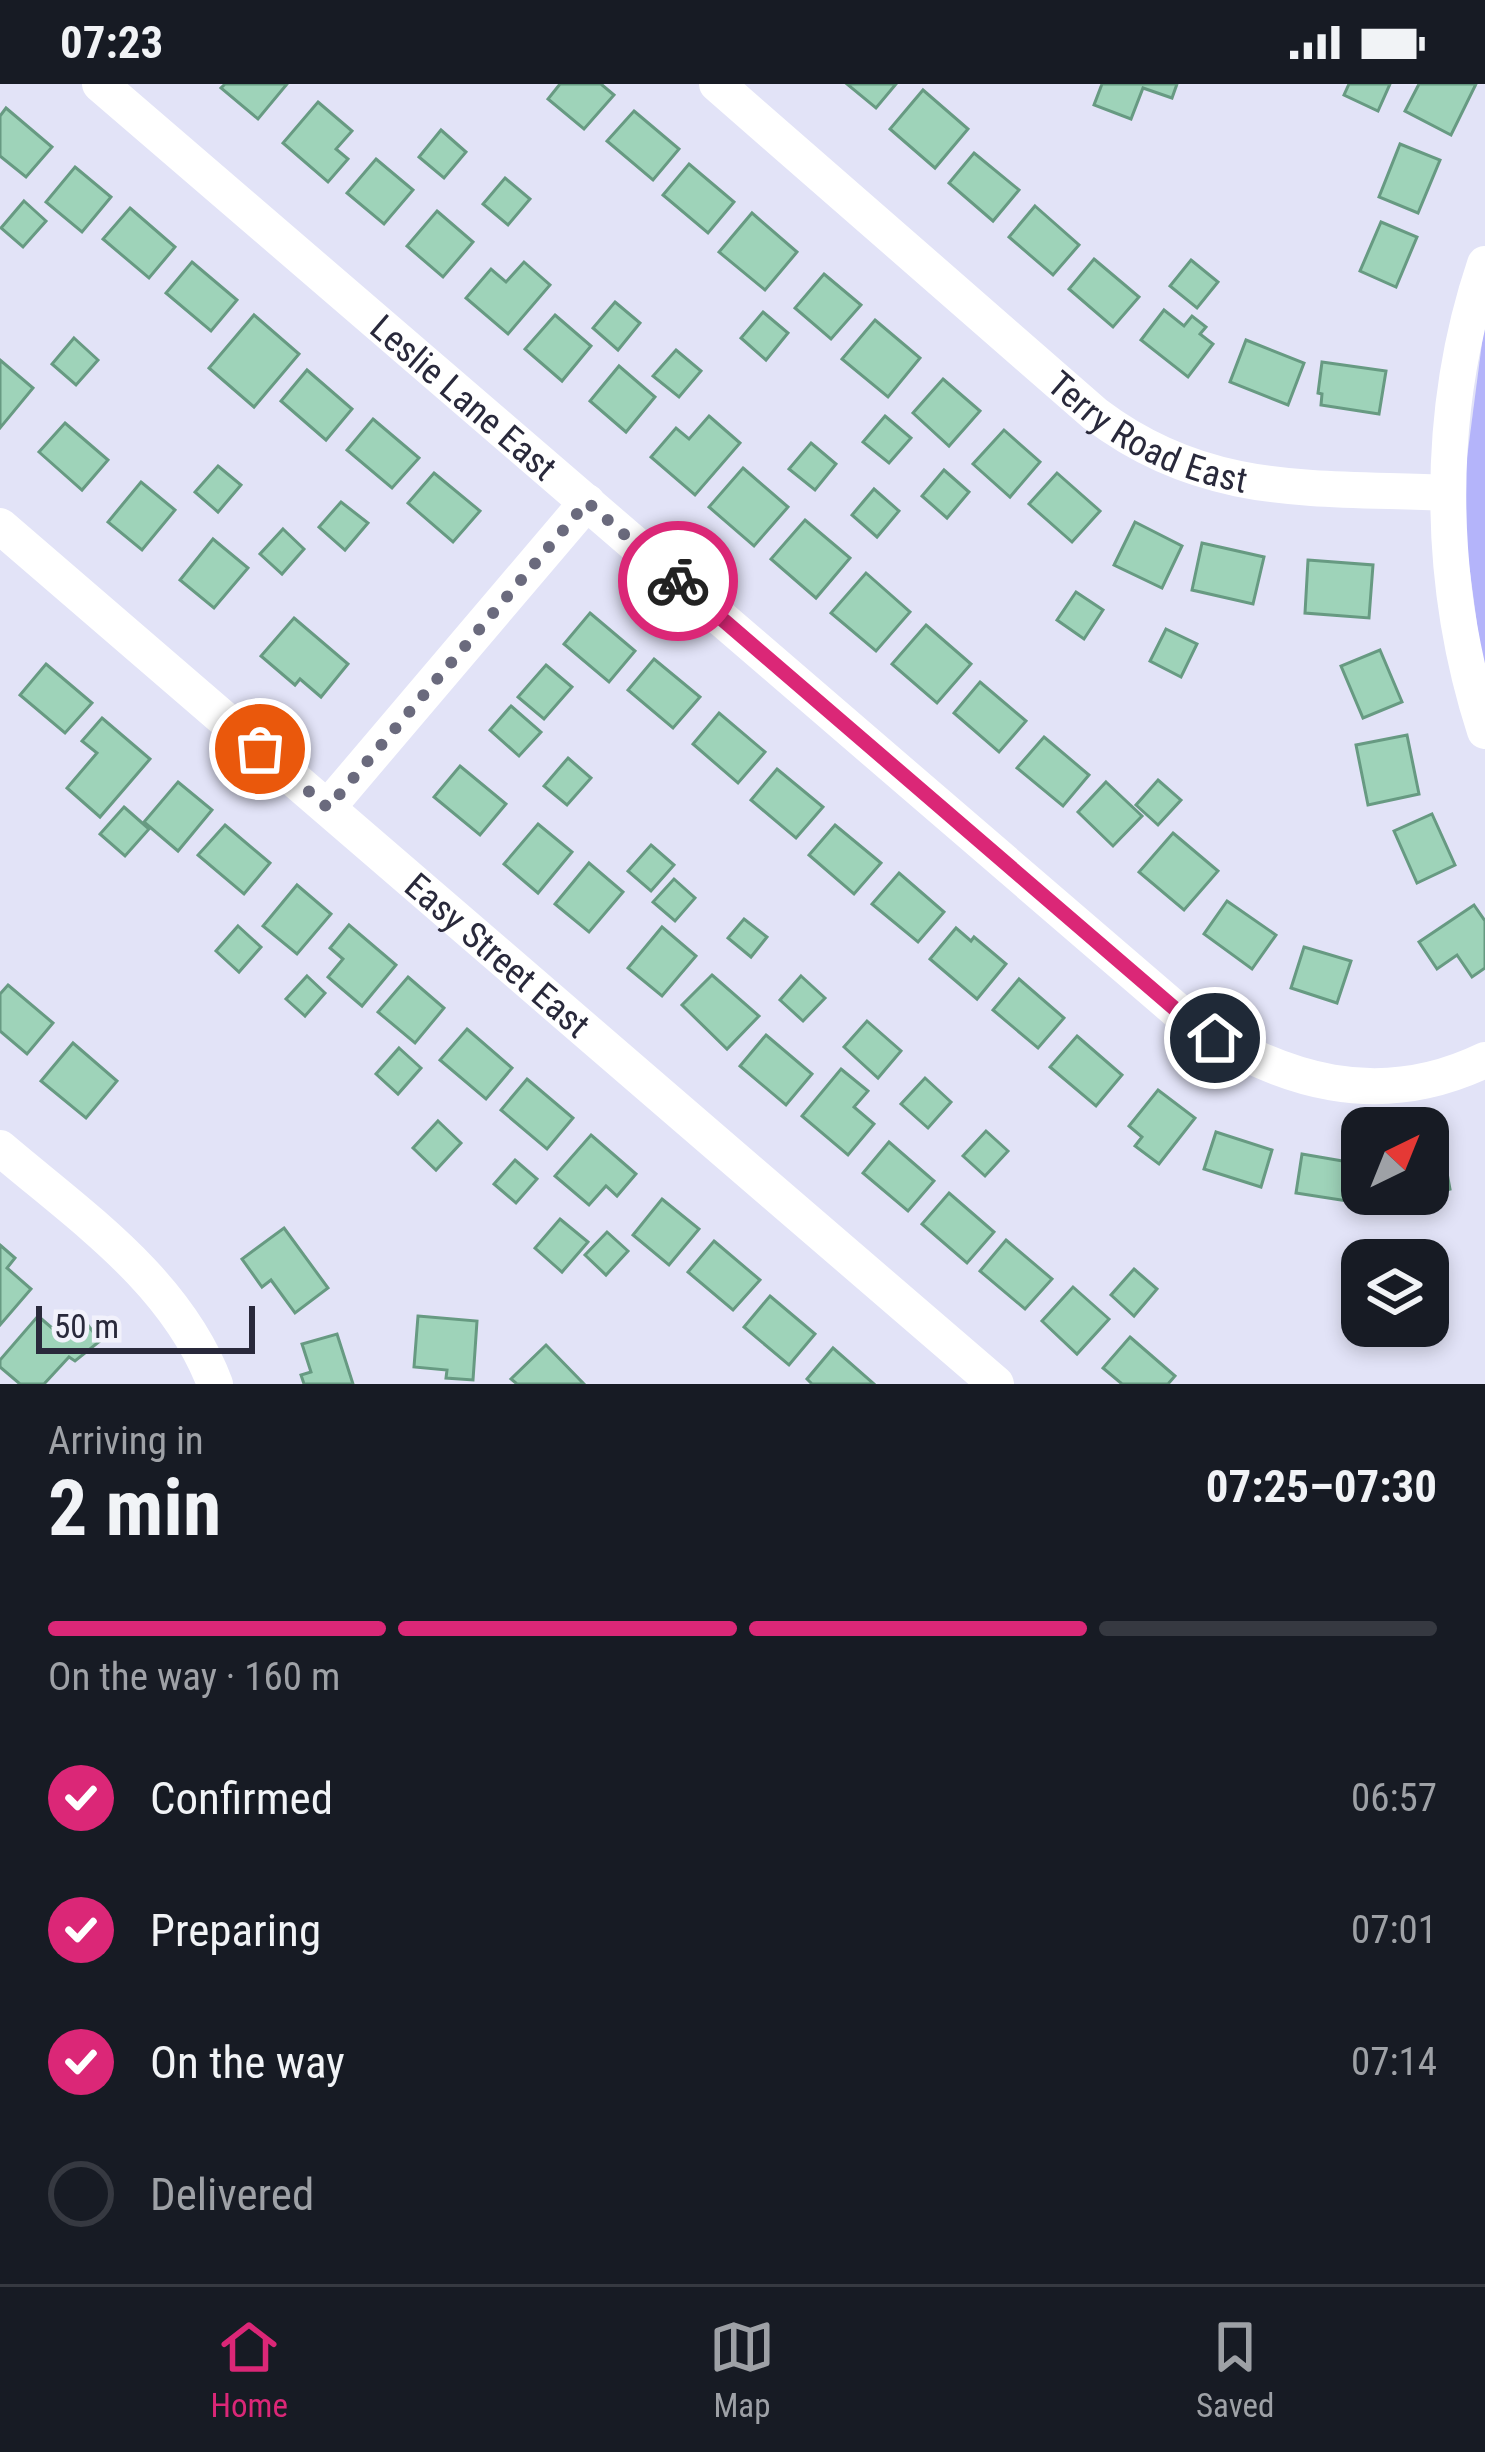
<!DOCTYPE html>
<html lang="en">
<head>
<meta charset="utf-8">
<style>
	:root { --surface:#171b24; --page:#242831; --text:#f1f3f6; --muted:#9ea1a6; --line:#363941; --accent:#db2777 }
	body { margin:0; font-family:"Roboto Condensed",sans-serif; background:var(--page); color:var(--text); height:100vh; display:flex; flex-direction:column; font-size:45px; white-space:nowrap }
	* { box-sizing:border-box; margin:0 }
	p { font-size:39px; color:var(--muted) }
	.icon { flex:none; width:66px; height:66px; fill:none; stroke:currentColor; stroke-width:2; stroke-linecap:round; stroke-linejoin:round }
	.map { position:relative; height:1300px; overflow:hidden }
	.side { display:flex; flex-direction:column; background:var(--surface); flex:1 }
	.side>* { flex:none }
	.needle { width:78px; rotate:43deg }
	.fabs { position:absolute; left:1341px; top:1023px; display:grid; gap:24px }
	.fabs a { display:grid; place-items:center; width:108px; height:108px; border-radius:24px; background:var(--surface); box-shadow:0 6px 18px #0003; font-size:60px }
	.scale { position:absolute; left:36px; bottom:30px; width:219px; box-sizing:border-box; padding-left:12px; border:6px solid #29293b; border-top:0; font-size:33px; line-height:42px; white-space:nowrap; color:#29293b; -webkit-text-stroke:9px #f1f1fb; paint-order:stroke }
	.pin { position:absolute; display:grid; place-items:center; width:102px; height:102px; color:#fff; margin:-51px; border:6px solid #fff; border-radius:50%; box-shadow:0 3px 12px #0007 }
	.courier { position:absolute; display:grid; place-items:center; width:120px; height:120px; margin:-60px; border:9px solid #db2777; border-radius:50%; background:#fff; color:#222; box-shadow:0 3px 15px #0007 }
	.headline em { font-style:normal; font-weight:700 }
	.headline div { display:flex; flex-direction:column-reverse }
	.headline { display:flex; align-items:center; justify-content:space-between; height:204px; padding:0 48px }
	h1 { font-size:78px; font-weight:700; line-height:90px }
	.bar { display:grid; grid-template-columns:repeat(4,1fr); gap:18px 12px; align-content:center; height:144px; padding:0 48px }
	.bar i { height:15px; border-radius:9px; background:var(--line) }
	.bar .selected { background:var(--accent) }
	.bar p { grid-column:span 4 }
	ol { padding:0 48px; list-style:none }
	li { display:flex; align-items:center; gap:36px; height:132px }
	li p { margin-inline-start:auto }
	li .icon { padding:12px; border-radius:50%; background:var(--accent); color:#fff; stroke-width:4 }
	li:last-child { color:var(--muted) }
	li i { width:66px; height:66px; border:6px solid var(--line); border-radius:50% }
	.status { display:flex; justify-content:space-between; align-items:center; height:84px; padding:0 60px; background:var(--surface); direction:ltr }
	.status svg { height:33px; fill:currentColor }
	.menu { display:flex; justify-content:space-around; align-items:center; height:168px; border-top:3px solid var(--line); background:var(--surface); font-size:33px; color:var(--muted) }
	.menu a { display:grid; justify-items:center; gap:6px }
	.menu .selected { color:var(--accent) }
	.map>svg:first-child { display:block }
	.green { fill:#b4b4fa }
	.building { fill:#9ed3b9; stroke:#679a82; stroke-width:3 }
	.lines { fill:none; stroke-linecap:round; stroke-linejoin:round }
	.minor { stroke:#fff; stroke-width:36 }
	.done { stroke:#6a6a7d; stroke-width:12; stroke-dasharray:0 21.6 }
	.route { stroke:#db2777; stroke-width:15 }
	.labels { text-anchor:middle; stroke-width:10; stroke-linejoin:round; paint-order:stroke }
	.street-label { font-size:36px; fill:#29293b; stroke:#f1f1fb }
</style>
</head>
<body>
<div class="status"><b>07:23</b><svg viewBox="0 0 49 12"><path d="M0 12V9h3v3zM5 12V6h3v6zM10 12V3h3v9zM15 12V0h3v12zM26 1h20v11H26zM47 4h2v5h-2z"/></svg></div>
<div class="map">
<svg width="1485" height="1300" viewBox="0 0 1485 1300">
	<rect width="100%" height="100%" fill="#e2e3f7"/>
	<polygon class="green" points="1485,236 1485,600 1461,420"/>
	<g class="building">
		<polygon points="225,0 287,0 258,35 221,4"/>
		<polygon points="560,0 601,0 614,11 584,45 548,15"/>
		<polygon points="847,0 896,0 876,24"/>
		<polygon points="1102,0 1177,0 1172,14 1143,4 1131,35 1094,21"/>
		<polygon points="1349,0 1390,0 1378,27 1344,11"/>
		<polygon points="1419,0 1476,0 1451,51 1405,27"/>
		<polygon points="923,6 968,45 935,84 890,45"/>
		<polygon points="318,18 352,47 336,65 348,75 328,98 283,59"/>
		<polygon points="6,24 52,63 26,93 0,72 0,32"/>
		<polygon points="634,27 679,65 653,96 607,57"/>
		<polygon points="441,46 466,68 444,94 419,73"/>
		<polygon points="1400,60 1440,76 1418,129 1379,113"/>
		<polygon points="974,69 1019,106 993,137 949,99"/>
		<polygon points="376,75 413,106 384,140 347,109"/>
		<polygon points="689,80 734,118 708,149 663,111"/>
		<polygon points="75,83 111,113 82,148 46,118"/>
		<polygon points="505,94 530,115 508,141 483,120"/>
		<polygon points="24,117 46,137 23,163 1,144"/>
		<polygon points="1035,122 1079,161 1053,191 1009,153"/>
		<polygon points="130,124 175,163 149,194 103,155"/>
		<polygon points="437,127 473,158 443,193 407,162"/>
		<polygon points="752,129 797,168 765,206 719,168"/>
		<polygon points="1381,138 1417,153 1396,203 1360,187"/>
		<polygon points="1094,175 1139,213 1113,243 1069,205"/>
		<polygon points="1191,176 1218,198 1197,224 1170,202"/>
		<polygon points="192,178 237,216 211,247 166,209"/>
		<polygon points="524,178 550,201 508,250 466,214 491,185 506,198"/>
		<polygon points="824,190 861,221 831,255 795,224"/>
		<polygon points="615,218 640,239 618,266 593,244"/>
		<polygon points="1164,226 1184,242 1192,232 1206,243 1200,250 1213,260 1188,293 1141,256"/>
		<polygon points="763,228 788,249 766,276 741,254"/>
		<polygon points="254,231 299,270 254,323 209,284"/>
		<polygon points="555,231 591,262 562,297 525,265"/>
		<polygon points="875,236 920,274 888,313 842,275"/>
		<polygon points="74,254 98,276 76,301 52,280"/>
		<polygon points="1246,256 1304,279 1288,321 1230,298"/>
		<polygon points="676,266 701,287 679,313 653,292"/>
		<polygon points="0,276 33,304 0,344"/>
		<polygon points="1322,278 1386,287 1379,330 1321,321 1322,310 1318,309"/>
		<polygon points="619,282 655,313 626,348 590,317"/>
		<polygon points="307,286 352,325 326,356 281,317"/>
		<polygon points="943,295 980,327 949,362 913,329"/>
		<polygon points="709,332 740,359 695,411 651,373 676,344 689,355"/>
		<polygon points="885,332 911,354 889,379 863,358"/>
		<polygon points="373,335 419,374 392,404 347,366"/>
		<polygon points="65,339 108,376 82,406 39,368"/>
		<polygon points="1004,346 1040,378 1010,413 973,380"/>
		<polygon points="811,359 836,380 815,406 789,385"/>
		<polygon points="218,382 241,401 218,428 195,408"/>
		<polygon points="743,384 788,423 754,462 709,423"/>
		<polygon points="944,386 969,408 947,434 922,412"/>
		<polygon points="434,389 480,427 453,458 408,419"/>
		<polygon points="1057,389 1100,427 1072,458 1029,420"/>
		<polygon points="141,398 175,426 142,466 108,438"/>
		<polygon points="874,405 899,427 877,453 852,431"/>
		<polygon points="341,418 368,439 345,466 319,443"/>
		<polygon points="805,436 850,474 816,514 771,475"/>
		<polygon points="1135,438 1182,462 1162,504 1114,481"/>
		<polygon points="283,445 304,465 282,490 260,470"/>
		<polygon points="213,455 248,484 214,524 180,496"/>
		<polygon points="1202,459 1264,473 1253,520 1192,506"/>
		<polygon points="1308,476 1373,481 1369,534 1305,529"/>
		<polygon points="866,489 910,528 876,567 831,529"/>
		<polygon points="1076,508 1103,526 1084,555 1057,536"/>
		<polygon points="590,529 635,567 609,598 564,560"/>
		<polygon points="294,534 348,580 321,613 300,595 295,601 261,572"/>
		<polygon points="926,541 971,580 937,619 892,580"/>
		<polygon points="1166,545 1197,560 1181,593 1150,577"/>
		<polygon points="1380,566 1402,618 1363,634 1341,582"/>
		<polygon points="654,575 700,613 673,644 628,606"/>
		<polygon points="46,580 92,619 65,649 20,611"/>
		<polygon points="546,581 572,603 544,635 518,613"/>
		<polygon points="980,598 1026,637 999,668 954,629"/>
		<polygon points="511,622 541,648 519,672 490,646"/>
		<polygon points="719,629 765,668 738,699 693,660"/>
		<polygon points="102,634 150,675 100,733 67,704 97,669 82,657"/>
		<polygon points="1407,651 1419,710 1368,721 1356,661"/>
		<polygon points="1044,653 1089,691 1063,722 1017,684"/>
		<polygon points="568,674 591,694 567,721 544,702"/>
		<polygon points="460,682 506,720 480,751 434,713"/>
		<polygon points="777,685 823,723 796,754 751,716"/>
		<polygon points="1158,696 1181,716 1158,741 1136,721"/>
		<polygon points="178,698 212,726 178,767 144,738"/>
		<polygon points="1106,698 1142,732 1113,762 1078,728"/>
		<polygon points="124,723 149,745 125,772 100,750"/>
		<polygon points="1432,730 1455,781 1417,799 1394,747"/>
		<polygon points="538,740 572,768 538,809 504,780"/>
		<polygon points="225,741 270,779 244,810 198,771"/>
		<polygon points="835,741 881,779 854,810 809,771"/>
		<polygon points="1173,749 1218,787 1184,826 1139,788"/>
		<polygon points="651,761 674,781 651,807 628,787"/>
		<polygon points="589,779 623,808 589,848 555,820"/>
		<polygon points="899,789 944,828 918,858 872,820"/>
		<polygon points="674,795 695,814 675,837 653,818"/>
		<polygon points="297,801 331,830 297,870 263,842"/>
		<polygon points="1227,817 1276,851 1252,885 1204,850"/>
		<polygon points="1474,821 1485,837 1485,884 1472,893 1457,871 1437,885 1419,858"/>
		<polygon points="744,835 767,853 751,873 728,854"/>
		<polygon points="349,841 396,881 362,922 328,893 343,875 330,864"/>
		<polygon points="238,842 261,863 239,888 216,867"/>
		<polygon points="662,843 696,872 662,912 628,884"/>
		<polygon points="956,844 971,857 974,853 1006,880 977,915 930,875"/>
		<polygon points="1304,863 1351,877 1337,919 1291,904"/>
		<polygon points="712,891 759,932 727,965 682,921"/>
		<polygon points="307,892 325,909 305,932 286,915"/>
		<polygon points="801,892 825,914 803,937 780,916"/>
		<polygon points="408,893 444,924 415,959 378,928"/>
		<polygon points="1019,895 1064,934 1038,964 993,926"/>
		<polygon points="8,901 53,939 27,970 0,947 0,910"/>
		<polygon points="867,937 901,967 878,994 844,963"/>
		<polygon points="467,945 512,984 486,1015 440,976"/>
		<polygon points="766,951 812,990 786,1021 740,982"/>
		<polygon points="1077,952 1122,991 1096,1022 1050,983"/>
		<polygon points="73,959 117,997 86,1034 41,997"/>
		<polygon points="399,964 421,984 398,1010 376,990"/>
		<polygon points="841,985 868,1007 854,1023 874,1040 848,1071 802,1032"/>
		<polygon points="925,994 951,1018 928,1044 901,1020"/>
		<polygon points="527,995 573,1034 547,1065 501,1026"/>
		<polygon points="1158,1006 1195,1034 1159,1080 1135,1062 1142,1053 1129,1042"/>
		<polygon points="438,1037 461,1059 436,1086 413,1064"/>
		<polygon points="986,1047 1008,1067 985,1092 963,1072"/>
		<polygon points="1216,1048 1272,1066 1261,1103 1204,1085"/>
		<polygon points="591,1051 636,1090 617,1112 606,1102 589,1121 555,1092"/>
		<polygon points="889,1058 934,1097 908,1127 863,1089"/>
		<polygon points="1443,1067 1450,1105 1428,1110 1428,1070"/>
		<polygon points="1302,1070 1360,1080 1354,1118 1296,1109"/>
		<polygon points="515,1076 537,1095 516,1119 494,1100"/>
		<polygon points="949,1109 994,1148 967,1179 922,1140"/>
		<polygon points="662,1115 699,1145 669,1181 633,1151"/>
		<polygon points="560,1135 588,1158 562,1188 535,1164"/>
		<polygon points="284,1144 328,1204 295,1229 271,1196 262,1203 242,1175"/>
		<polygon points="607,1148 628,1167 606,1191 585,1171"/>
		<polygon points="1006,1156 1052,1195 1025,1225 980,1187"/>
		<polygon points="714,1157 760,1196 733,1226 688,1188"/>
		<polygon points="0,1161 15,1174 7,1184 31,1205 0,1241"/>
		<polygon points="1134,1185 1157,1205 1134,1232 1111,1211"/>
		<polygon points="1073,1203 1109,1235 1077,1270 1042,1237"/>
		<polygon points="770,1212 815,1250 789,1281 744,1243"/>
		<polygon points="38,1232 59,1250 81,1232 100,1257 75,1277 69,1273 44,1300 20,1300 0,1283 0,1276"/>
		<polygon points="418,1232 477,1237 473,1296 446,1294 447,1286 414,1283"/>
		<polygon points="337,1250 353,1300 304,1300 301,1291 311,1288 302,1260"/>
		<polygon points="1130,1253 1175,1292 1168,1300 1122,1300 1103,1284"/>
		<polygon points="546,1261 584,1300 517,1300 511,1295"/>
		<polygon points="833,1264 874,1300 812,1300 807,1295"/>
	</g>
	<g class="lines">
		<g class="minor">
			<path id="s1" d="M100 0 1189 937C1282 998 1379 1027 1485 976"/>
			<path id="s2" d="M717 0 1095 330C1207 415 1316 403 1448 409"/>
			<path d="M1485 180C1435 328 1437 499 1485 647"/>
			<path id="s3" d="M0 442 996 1300"/>
			<polyline points="328,723 587,418"/>
			<path d="M0 1064C81 1133 176 1197 215 1300"/>
		</g>
	</g>
	<g class="lines">
		<polyline class="done" points="260,665 328,724 587,418 678,497"/>
		<polyline class="route" points="678,497 1189,937 1215,954"/>
	</g>
	<g class="labels">
		<g class="street-label">
			<text dy="13" stroke="none"><textPath href="#s1" startOffset="480">Leslie Lane East</textPath></text>
			<text dy="13" stroke="none"><textPath href="#s2" startOffset="558">Terry Road East</textPath></text>
			<text dy="13" stroke="none"><textPath href="#s3" startOffset="657">Easy Street East</textPath></text>
		</g>
	</g>
</svg>
<div class="fabs">
<a><svg class="needle" viewBox="-14 -14 28 28"><path d="M0-13l5 13h-10z" fill="#e53935"/><path d="M0 13l5-13h-10z" fill="#9ea1a6"/></svg></a>
<a><svg class="icon" aria-label="layers" viewBox="0 0 24 24"><path d="M12 4l9 5-9 5-9-5zM3 14l9 5 9-5"/></svg></a>
</div>
<div class="scale">50 m</div>
<div class="pin" style="left:260px;top:665px;background:#ea580c"><svg class="icon" aria-label="bag" viewBox="0 0 24 24"><path d="M5 8h14l-1 12H6zM9 8a3 3 0 0 1 6 0"/></svg></div>
<div class="pin" style="left:1215px;top:954px;background:#1f2937"><svg class="icon" aria-label="home" viewBox="0 0 24 24"><path d="M3 11l9-7 9 7M6 9v11h12V9"/></svg></div>
<div class="courier" style="left:678px;top:497px"><svg class="icon" aria-label="bike" viewBox="0 0 24 24"><circle cx="6" cy="16" r="4"/><circle cx="18" cy="16" r="4"/><path d="M6 16l4-8h5l3 8M10 8l3 8H6M13 5h3"/></svg></div>
</div>
<section class="side">
<div class="headline"><div><h1>2 min</h1><p>Arriving in</p></div><em>07:25–07:30</em></div>
<div class="bar"><i class="selected"></i><i class="selected"></i><i class="selected"></i><i></i><p>On the way · 160 m</p></div>
<ol>
<li><svg class="icon" aria-label="check" viewBox="0 0 24 24"><path d="M5 12l5 5 9-10"/></svg>Confirmed<p>06:57</p></li>
<li><svg class="icon" aria-label="check" viewBox="0 0 24 24"><path d="M5 12l5 5 9-10"/></svg>Preparing<p>07:01</p></li>
<li><svg class="icon" aria-label="check" viewBox="0 0 24 24"><path d="M5 12l5 5 9-10"/></svg>On the way<p>07:14</p></li>
<li><i></i>Delivered</li>
</ol>
</section>
<nav class="menu">
<a class="selected"><svg class="icon" aria-label="home" viewBox="0 0 24 24"><path d="M3 11l9-7 9 7M6 9v11h12V9"/></svg>Home</a>
<a><svg class="icon" aria-label="map" viewBox="0 0 24 24"><path d="M3 6l6-2 6 2 6-2v14l-6 2-6-2-6 2zM9 4v14M15 6v14"/></svg>Map</a>
<a><svg class="icon" aria-label="saved" viewBox="0 0 24 24"><path d="M7 4h10v16l-5-4-5 4z"/></svg>Saved</a>
</nav>
</body>
</html>
